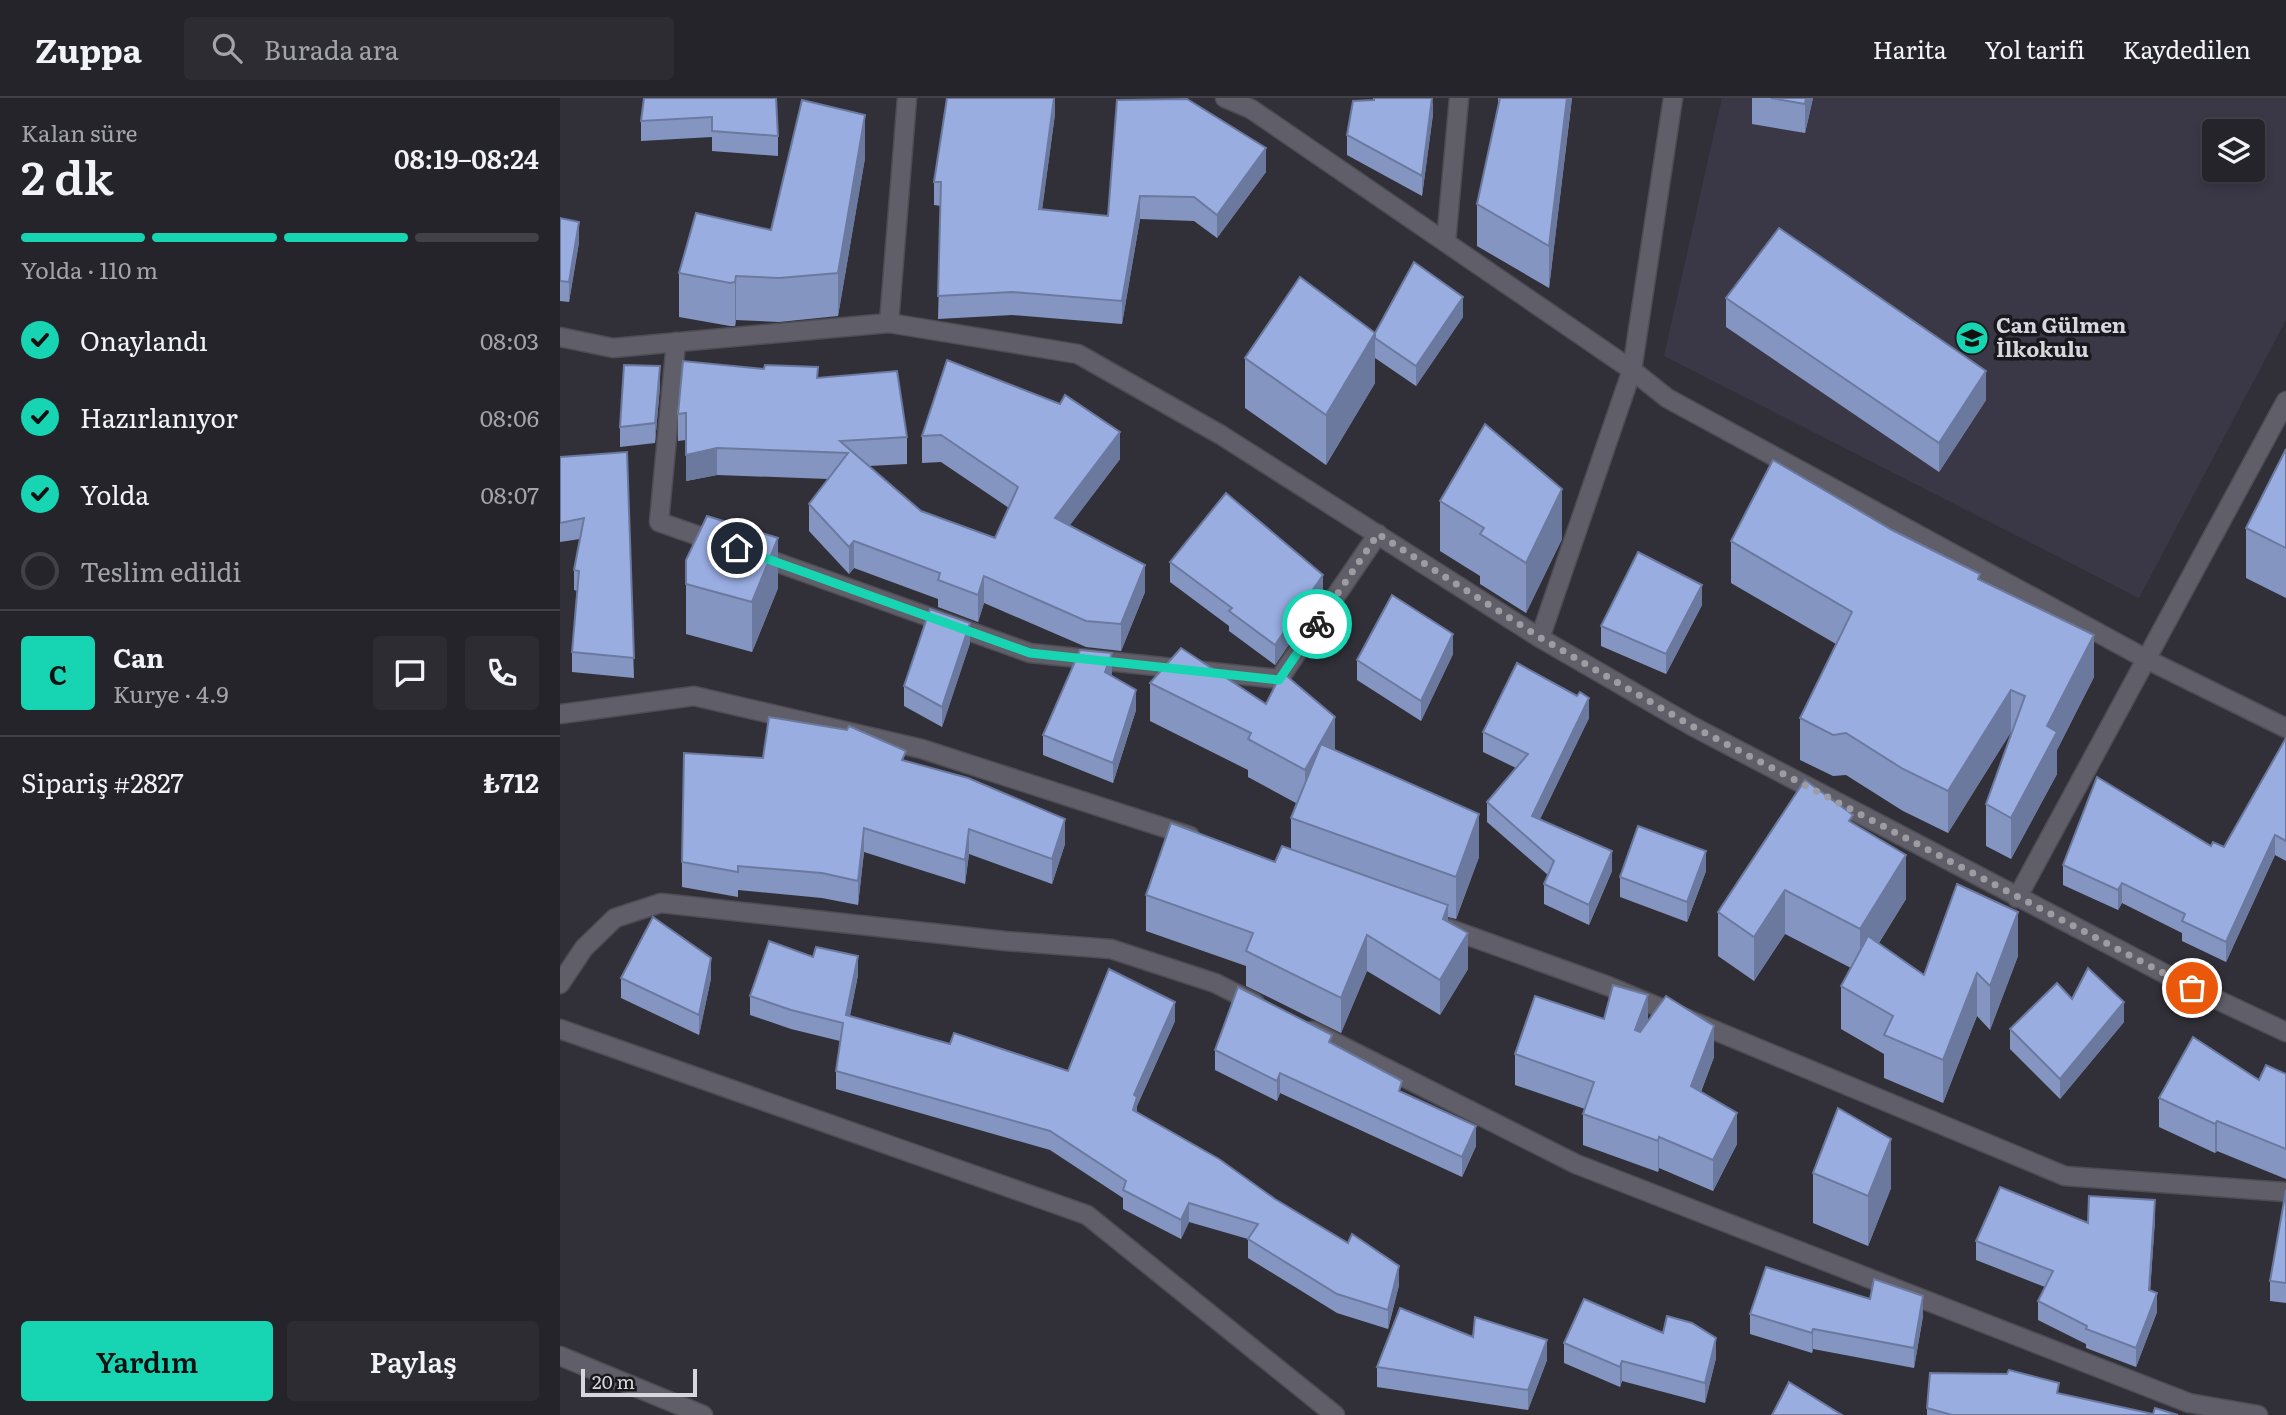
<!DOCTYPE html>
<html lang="tr">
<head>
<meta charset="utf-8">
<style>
	:root { --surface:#25242b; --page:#2d2c33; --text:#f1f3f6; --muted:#a3a4a9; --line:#424147; --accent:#17d5b2 }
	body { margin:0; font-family:Literata,serif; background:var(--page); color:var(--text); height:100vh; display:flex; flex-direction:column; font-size:26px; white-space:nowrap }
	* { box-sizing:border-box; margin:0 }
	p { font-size:23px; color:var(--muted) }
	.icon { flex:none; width:38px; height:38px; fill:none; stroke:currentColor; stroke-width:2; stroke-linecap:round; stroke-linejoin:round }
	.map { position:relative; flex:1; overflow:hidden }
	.details { display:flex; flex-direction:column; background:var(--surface); width:560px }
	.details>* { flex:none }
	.fabs { position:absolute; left:1642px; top:21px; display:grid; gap:14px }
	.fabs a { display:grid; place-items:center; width:63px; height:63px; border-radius:7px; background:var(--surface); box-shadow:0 4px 10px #0003,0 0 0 2px var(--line); font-size:35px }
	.scale { position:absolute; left:21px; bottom:18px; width:116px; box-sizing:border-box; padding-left:7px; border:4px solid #d7d6dc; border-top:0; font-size:19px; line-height:24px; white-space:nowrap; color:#d7d6dc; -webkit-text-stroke:5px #19191d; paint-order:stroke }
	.pin { position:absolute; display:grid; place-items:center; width:60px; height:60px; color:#fff; margin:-30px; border:4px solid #fff; border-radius:50%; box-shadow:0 2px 7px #0007 }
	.courier { position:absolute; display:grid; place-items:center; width:70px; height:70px; margin:-35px; border:5px solid #17d5b2; border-radius:50%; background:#fff; color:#222; box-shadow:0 2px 9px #0007 }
	.overview em { font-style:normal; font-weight:600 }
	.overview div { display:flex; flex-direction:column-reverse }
	.overview { display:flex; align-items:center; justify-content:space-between; height:119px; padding:0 21px }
	h1 { font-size:46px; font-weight:600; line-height:52px }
	.bar { display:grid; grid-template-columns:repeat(4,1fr); gap:10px 7px; align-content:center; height:84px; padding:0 21px }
	.bar i { height:9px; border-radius:5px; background:var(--line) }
	.bar .on { background:var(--accent) }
	.bar p { grid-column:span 4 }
	.line { display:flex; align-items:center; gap:18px; padding:0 21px; border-top:2px solid var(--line) }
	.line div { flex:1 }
	.round { display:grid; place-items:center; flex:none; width:74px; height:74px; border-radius:7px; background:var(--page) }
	ol { padding:0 21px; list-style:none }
	li { display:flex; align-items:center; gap:21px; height:77px }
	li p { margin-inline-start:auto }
	li .icon { padding:7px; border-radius:50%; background:var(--accent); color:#111; stroke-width:4 }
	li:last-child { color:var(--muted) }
	li i { width:38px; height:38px; border:4px solid var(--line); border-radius:50% }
	.cta { display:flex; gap:14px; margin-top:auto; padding:14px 21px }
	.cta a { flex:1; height:80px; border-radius:7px; background:var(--accent); color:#111; font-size:28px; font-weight:600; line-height:80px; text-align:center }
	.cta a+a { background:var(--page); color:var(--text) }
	header { display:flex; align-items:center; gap:42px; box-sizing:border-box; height:98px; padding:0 35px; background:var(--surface); border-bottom:2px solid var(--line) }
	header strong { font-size:33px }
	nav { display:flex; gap:38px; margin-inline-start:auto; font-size:24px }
	.search { width:490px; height:63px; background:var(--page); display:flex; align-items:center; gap:18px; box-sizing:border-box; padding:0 24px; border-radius:7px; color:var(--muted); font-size:26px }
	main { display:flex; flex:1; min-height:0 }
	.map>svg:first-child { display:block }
	.built { fill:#3a3847; fill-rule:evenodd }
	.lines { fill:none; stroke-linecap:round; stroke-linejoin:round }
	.street-casing { stroke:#4e4d55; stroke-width:21 }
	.secondary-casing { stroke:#4e4d55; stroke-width:21 }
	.street { stroke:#605f69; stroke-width:18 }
	.secondary { stroke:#605f69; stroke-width:18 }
	.wall { fill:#8495c2 }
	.shaded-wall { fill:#6b799e }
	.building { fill:#99ade1; stroke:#6b799e; stroke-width:2 }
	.done { stroke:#9d9ca3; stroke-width:7; stroke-dasharray:0 12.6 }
	.route { stroke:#17d5b2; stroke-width:9 }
	.labels { text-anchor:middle; stroke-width:7; stroke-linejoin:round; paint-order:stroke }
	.poi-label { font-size:21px; font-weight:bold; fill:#d7d6dc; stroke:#19191d; text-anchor:start }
</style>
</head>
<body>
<header>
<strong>Zuppa</strong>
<div class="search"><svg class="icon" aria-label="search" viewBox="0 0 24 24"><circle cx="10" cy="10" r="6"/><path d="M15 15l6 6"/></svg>Burada ara</div>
<nav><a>Harita</a><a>Yol tarifi</a><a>Kaydedilen</a></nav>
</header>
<main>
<section class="details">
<div class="overview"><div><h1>2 dk</h1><p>Kalan süre</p></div><em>08:19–08:24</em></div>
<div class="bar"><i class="on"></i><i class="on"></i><i class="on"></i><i></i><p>Yolda · 110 m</p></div>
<ol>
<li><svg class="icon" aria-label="check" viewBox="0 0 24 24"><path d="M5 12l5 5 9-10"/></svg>Onaylandı<p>08:03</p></li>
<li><svg class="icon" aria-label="check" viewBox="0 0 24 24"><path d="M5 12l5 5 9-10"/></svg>Hazırlanıyor<p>08:06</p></li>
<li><svg class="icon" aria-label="check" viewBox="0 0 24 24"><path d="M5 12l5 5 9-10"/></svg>Yolda<p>08:07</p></li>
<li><i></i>Teslim edildi</li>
</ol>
<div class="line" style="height:126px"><b class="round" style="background:var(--accent);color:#111">C</b><div><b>Can</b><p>Kurye · 4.9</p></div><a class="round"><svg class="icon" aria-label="chat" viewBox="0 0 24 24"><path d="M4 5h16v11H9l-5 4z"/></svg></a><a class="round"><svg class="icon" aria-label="phone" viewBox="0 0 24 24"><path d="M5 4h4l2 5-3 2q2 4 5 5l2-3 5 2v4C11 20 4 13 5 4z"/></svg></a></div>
<div class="line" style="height:91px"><div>Sipariş #2827</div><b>₺712</b></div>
<div class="cta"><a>Yardım</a><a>Paylaş</a></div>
</section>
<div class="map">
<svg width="1726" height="1317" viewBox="0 0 1726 1317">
	<rect width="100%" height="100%" fill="#313039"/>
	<path class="built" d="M1162 0H1726V222L1579 500 1104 258ZM1654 33H1692V72H1654Z"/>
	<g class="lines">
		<defs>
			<g id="street">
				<polyline points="665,0 691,11 1072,272 1107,300 1588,562 1726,630"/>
				<polyline points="886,144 899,0"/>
				<polyline points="329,225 347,0"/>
				<polyline points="0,239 53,250 329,225 518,256 661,337 980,540 1132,628 1632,890 1726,934"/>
				<polyline points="116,244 99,424 159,445"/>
				<polyline points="196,457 470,555 719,581 818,436"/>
				<polyline points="980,540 1072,272 1113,0"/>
				<polyline points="0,616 134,598 362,651 630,738"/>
				<polyline points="1457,800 1726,303"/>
				<polyline points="887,830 1048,888 1505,1078 1726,1094"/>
				<polyline points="0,886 24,850 55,820 101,805 445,843 551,851 655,885 695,905"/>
				<polyline points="0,931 527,1117 775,1317"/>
				<polyline points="752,933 1016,1066 1629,1305 1698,1317"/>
			</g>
			<polyline id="secondary" points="0,1258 143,1317"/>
		</defs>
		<use href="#street" class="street-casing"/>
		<use href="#secondary" class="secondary-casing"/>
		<use href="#street" class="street"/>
		<use href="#secondary" class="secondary"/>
	</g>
	<g class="wall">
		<polygon points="84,0 218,38 218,58 152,53 152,39 81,43 81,23"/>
		<polygon points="495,0 495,16 482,111 548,118 557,2 706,74 657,140 634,123 580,121 562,226 452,217 378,221 381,108 374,107 374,84"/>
		<polygon points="938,0 1012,0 989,190 917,148 917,106 938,10"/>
		<polygon points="1192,0 1253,0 1245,35 1192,26"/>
		<polygon points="873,16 862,98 787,57 787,37"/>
		<polygon points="305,60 278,218 219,224 176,222 175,228 170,228 119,219 119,175 211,132"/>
		<polygon points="0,120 19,144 9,204 0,203"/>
		<polygon points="1166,200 1426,302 1379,374 1166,229"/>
		<polygon points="903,219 856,288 815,260 815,285 766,367 685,310 685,260"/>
		<polygon points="387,262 560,361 509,428 585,494 561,553 526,549 424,505 418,524 378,509 378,501 294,470 289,476 249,433 249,406 268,381 157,377 126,383 126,342 118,343 118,316 258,280 347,339 347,366 309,368 361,413 435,440 449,410 381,364 362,365 362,338"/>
		<polygon points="100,288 95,345 60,349 60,329"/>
		<polygon points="1726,351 1726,500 1686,480 1686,430"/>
		<polygon points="67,354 74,580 12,574 12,554 17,493 14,492 14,472 20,441 0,444 0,359"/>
		<polygon points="880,403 1002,441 966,515 920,486 920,478 880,453"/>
		<polygon points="1332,432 1420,482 1534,579 1497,652 1497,676 1451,761 1426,748 1426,706 1452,634 1451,634 1388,735 1343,713 1286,677 1273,678 1240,662 1240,620 1276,546 1171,485 1171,443"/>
		<polygon points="126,462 218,490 192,554 126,536"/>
		<polygon points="610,464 763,497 715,567 669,533 669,528 610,484"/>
		<polygon points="1142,507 1106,576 1041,548 1041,528"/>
		<polygon points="410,545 382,629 344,608 344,588"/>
		<polygon points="893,556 861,623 797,582 797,562"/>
		<polygon points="552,575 551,578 576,612 553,685 483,657 483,637"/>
		<polygon points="590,585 775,652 919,759 896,821 888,819 888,824 908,871 880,917 807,873 781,935 686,888 686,868 586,833 586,797 715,764 731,751 731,720 736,705 688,679 688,672 590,623"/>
		<polygon points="1029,620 980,721 1052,773 1029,827 984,806 984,786 988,777 927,724 927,704 956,670 923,654 923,634"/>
		<polygon points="1726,640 1726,763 1715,757 1666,864 1622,843 1622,835 1562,805 1558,812 1503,787 1503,767 1651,748 1664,749"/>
		<polygon points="203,660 346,663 505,746 492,786 409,756 405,786 304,754 298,807 262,800 178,792 178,799 122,789 122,764"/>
		<polygon points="1293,725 1346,801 1319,845 1364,877 1458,858 1430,932 1417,918 1383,1005 1324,980 1324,956 1281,931 1281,888 1291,870 1225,836 1194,883 1158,858 1158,814"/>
		<polygon points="1146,773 1127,824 1060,799 1060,779"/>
		<polygon points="298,877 290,918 390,946 508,973 615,923 577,1008 577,1015 715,1101 839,1187 828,1231 777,1215 688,1160 688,1141 629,1124 621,1141 563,1111 563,1100 490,1052 276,991 276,973 280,943 231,931 190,917 190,898"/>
		<polygon points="61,880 151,880 139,937 61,900"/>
		<polygon points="1512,901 1564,924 1500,1001 1450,951 1450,931"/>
		<polygon points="1088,922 1154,959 1141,994 1177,1046 1153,1093 1099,1070 1098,1074 1023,1047 1023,1016 1025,1011 955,987 955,956"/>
		<polygon points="772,945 916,1048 902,1079 720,995 717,1003 655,972 655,952"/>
		<polygon points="1726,976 1726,1081 1657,1053 1655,1055 1599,1029 1599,1000"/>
		<polygon points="1253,1075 1331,1090 1308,1148 1253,1125"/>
		<polygon points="1726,1092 1726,1205 1710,1203 1710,1183"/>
		<polygon points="1595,1121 1590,1193 1597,1214 1576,1269 1526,1250 1526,1246 1478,1222 1478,1203 1485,1189 1416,1162 1416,1143"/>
		<polygon points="1310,1201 1363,1218 1354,1270 1253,1251 1252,1255 1190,1236 1190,1216"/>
		<polygon points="1103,1235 1156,1260 1145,1305 1062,1283 1060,1289 1004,1265 1004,1245"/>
		<polygon points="913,1239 987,1262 968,1312 817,1289 817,1269"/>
		<polygon points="1499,1296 1593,1316 1618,1317 1367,1317 1367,1310"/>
	</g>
	<g class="shaded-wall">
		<polygon points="494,0 495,0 495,16 479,135 479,111"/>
		<polygon points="873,0 873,16 862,98 862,78"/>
		<polygon points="1007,0 1012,0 989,190 989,148"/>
		<polygon points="1246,0 1253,0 1245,35 1245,6"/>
		<polygon points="305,17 305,60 278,218 278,175"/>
		<polygon points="706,50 706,74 657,140 657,117"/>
		<polygon points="580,98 580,121 562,226 562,203"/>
		<polygon points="19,124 19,144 9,204 9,184"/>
		<polygon points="176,178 176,222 175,228 175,184"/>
		<polygon points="903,199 903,219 856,288 856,268"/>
		<polygon points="815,235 815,285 766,367 766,317"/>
		<polygon points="100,268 100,288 95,345 95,325"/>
		<polygon points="1426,273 1426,302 1379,374 1379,345"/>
		<polygon points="560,334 560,361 495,447 495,420"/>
		<polygon points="157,350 157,377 126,383 126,357"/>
		<polygon points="1002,391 1002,441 966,515 966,465"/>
		<polygon points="218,440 218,490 192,554 192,504"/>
		<polygon points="294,443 294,470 289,476 289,449"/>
		<polygon points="585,467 585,494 561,553 561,526"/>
		<polygon points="763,477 763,497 715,567 715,547"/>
		<polygon points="424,478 424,505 418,524 418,497"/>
		<polygon points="1142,487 1142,507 1106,576 1106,556"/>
		<polygon points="410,525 410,545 382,629 382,609"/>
		<polygon points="893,536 893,556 861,623 861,603"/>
		<polygon points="1534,537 1534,579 1497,652 1497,676 1451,761 1451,720 1487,628"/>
		<polygon points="552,555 552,575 545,594 545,574"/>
		<polygon points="576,592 576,612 553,685 553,665"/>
		<polygon points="1451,592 1451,634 1388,735 1388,693"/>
		<polygon points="1029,600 1029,620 972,738 972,718"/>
		<polygon points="775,619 775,656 745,710 745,672"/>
		<polygon points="919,716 919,759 896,821 896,779"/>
		<polygon points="505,721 505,746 492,786 492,761"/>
		<polygon points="304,730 304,754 298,807 298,783"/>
		<polygon points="409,731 409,756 405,786 405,762"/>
		<polygon points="1715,737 1715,757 1666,864 1666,844"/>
		<polygon points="1052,753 1052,773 1029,827 1029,807"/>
		<polygon points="1146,753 1146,773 1127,824 1127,804"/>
		<polygon points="1346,757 1346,801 1300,875 1300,831"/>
		<polygon points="1562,785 1562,805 1558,812 1558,792"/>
		<polygon points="1225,792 1225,836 1194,883 1194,839"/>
		<polygon points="888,807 888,843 883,821"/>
		<polygon points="1458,814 1458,858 1430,932 1430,888"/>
		<polygon points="908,835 908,871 880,917 880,882"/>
		<polygon points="807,837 807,873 781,935 781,900"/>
		<polygon points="298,858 298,877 286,936 286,917"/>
		<polygon points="151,860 151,880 139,937 139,917"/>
		<polygon points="1417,875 1417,918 1383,1005 1383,962"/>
		<polygon points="1088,897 1088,928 1075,963 1075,932"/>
		<polygon points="615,904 615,923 577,1008 577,1017 573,1012 574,997"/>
		<polygon points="1564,904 1564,924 1500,1001 1500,981"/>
		<polygon points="1154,928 1154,959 1131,1019 1131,988"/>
		<polygon points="720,975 720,995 717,1003 717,983"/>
		<polygon points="1177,1015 1177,1046 1153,1093 1153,1062"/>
		<polygon points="1657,1023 1657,1053 1655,1055 1655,1026"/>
		<polygon points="916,1028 916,1048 902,1079 902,1059"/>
		<polygon points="1099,1039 1099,1070 1098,1074 1098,1043"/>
		<polygon points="1331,1041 1331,1090 1308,1148 1308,1098"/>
		<polygon points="1595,1102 1595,1121 1589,1211 1589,1192"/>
		<polygon points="629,1105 629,1124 621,1141 621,1122"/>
		<polygon points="839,1168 839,1187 828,1231 828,1212"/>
		<polygon points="1597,1195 1597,1214 1576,1269 1576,1250"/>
		<polygon points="1363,1198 1363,1218 1354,1270 1354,1250"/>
		<polygon points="1253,1231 1253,1251 1252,1255 1252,1235"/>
		<polygon points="1156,1240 1156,1260 1145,1305 1145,1285"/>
		<polygon points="987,1242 987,1262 968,1312 968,1292"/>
		<polygon points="1062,1263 1062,1283 1060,1289 1060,1269"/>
	</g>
	<g class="building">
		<polygon points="84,0 216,0 218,38 152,33 152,19 81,23"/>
		<polygon points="387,0 494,0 479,111 548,118 557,2 627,1 706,50 657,117 634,99 580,98 562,203 452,194 378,198 381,84 374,84"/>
		<polygon points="814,0 872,0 862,78 787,37 793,3 814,2"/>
		<polygon points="940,0 1007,0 989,148 917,106"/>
		<polygon points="1211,0 1246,0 1245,6"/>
		<polygon points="242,2 305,17 278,175 219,180 176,178 175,184 170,185 119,175 136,115 211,132"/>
		<polygon points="0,120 19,124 9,184 0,183"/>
		<polygon points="1219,130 1426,273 1379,345 1166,200"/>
		<polygon points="854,164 903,199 856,268 815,240 815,235"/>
		<polygon points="740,179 815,235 766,317 685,260"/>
		<polygon points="387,262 500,306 505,297 560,334 495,420 585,467 561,526 526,523 424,478 418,497 378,482 380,475 294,443 289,449 249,406 288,355 157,350 126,357 126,315 118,316 123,263 204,271 205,267 258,269 257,280 337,273 347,339 280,343 361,413 435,440 458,389 381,337 362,338"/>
		<polygon points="64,267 100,268 95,325 60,329"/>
		<polygon points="925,326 1002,391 966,465 920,436 924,430 880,403"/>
		<polygon points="1726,351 1726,450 1686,430"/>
		<polygon points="67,354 74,560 12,554 19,473 14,472 24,420 0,425 0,359"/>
		<polygon points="1213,362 1332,432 1420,476 1418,481 1534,537 1487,628 1497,634 1451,720 1426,706 1465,598 1451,592 1388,693 1343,671 1286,635 1273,637 1240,620 1292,514 1171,443"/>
		<polygon points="666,395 763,477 715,547 669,513 672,510 610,464"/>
		<polygon points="147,418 218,440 192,504 126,486 126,462"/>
		<polygon points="1078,454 1142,487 1106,556 1041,528"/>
		<polygon points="832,497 893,536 861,603 797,562"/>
		<polygon points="370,511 410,525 382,609 344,588"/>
		<polygon points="621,550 706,606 722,574 775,619 745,672 688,641 691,635 590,585"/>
		<polygon points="520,552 552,555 545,574 576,592 553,665 483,637"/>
		<polygon points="957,565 1017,598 1020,594 1029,600 972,718 1052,753 1029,807 984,786 994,763 927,704 968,656 923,634"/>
		<polygon points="209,619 287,632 289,628 346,653 342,662 408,680 505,721 492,761 409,731 405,762 304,730 298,783 262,775 178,768 178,774 122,764 124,655 203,660"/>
		<polygon points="1726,640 1726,743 1715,737 1666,844 1622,823 1625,816 1562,785 1558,792 1503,767 1537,679 1651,748 1653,744 1664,749"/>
		<polygon points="761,646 919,716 896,779 731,720"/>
		<polygon points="1245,682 1293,717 1289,723 1346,757 1300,831 1225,792 1194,839 1158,814"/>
		<polygon points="611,725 715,764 722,748 888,807 883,821 908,835 880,882 807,837 781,900 686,853 693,835 586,797"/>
		<polygon points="1078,728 1146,753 1127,804 1060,779"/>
		<polygon points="1397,786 1458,814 1430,888 1417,875 1383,962 1324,937 1333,918 1281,888 1308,838 1364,877"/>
		<polygon points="93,819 151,860 139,917 61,880"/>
		<polygon points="209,843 253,859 256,849 298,858 286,917 390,946 394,935 508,973 549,871 615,904 574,997 577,999 573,1012 659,1061 715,1101 788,1145 792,1136 839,1168 828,1212 777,1196 688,1141 698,1126 629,1105 621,1122 563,1092 566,1083 490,1033 276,973 283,925 231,912 190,898"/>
		<polygon points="1528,870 1564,904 1500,981 1450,931 1497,885 1512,901"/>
		<polygon points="1053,887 1088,897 1075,932 1080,934 1106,898 1154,928 1131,988 1177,1015 1153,1062 1099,1039 1098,1043 1023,1016 1034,984 955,956 975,898 1044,921"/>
		<polygon points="678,889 772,937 769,944 842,983 839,993 916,1028 902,1059 720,975 717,983 655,952"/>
		<polygon points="1633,939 1699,982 1706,967 1726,976 1726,1051 1657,1023 1655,1026 1599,1000"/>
		<polygon points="1278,1010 1331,1041 1308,1098 1253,1075"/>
		<polygon points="1440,1089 1528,1125 1529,1098 1595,1102 1589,1192 1597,1195 1576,1250 1526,1231 1527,1228 1478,1203 1493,1173 1416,1143"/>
		<polygon points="1726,1092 1726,1185 1710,1183"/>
		<polygon points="1206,1169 1310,1201 1314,1181 1363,1198 1354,1250 1253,1231 1252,1235 1190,1216"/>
		<polygon points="1024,1201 1103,1235 1107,1218 1132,1225 1156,1240 1145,1285 1062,1263 1060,1269 1004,1245"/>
		<polygon points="840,1210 913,1239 915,1219 987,1242 968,1292 817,1269"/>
		<polygon points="1449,1272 1499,1285 1497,1295 1593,1316 1595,1310 1618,1317 1392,1317 1367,1310 1370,1275 1447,1276"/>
		<polygon points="1229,1284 1282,1317 1212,1317"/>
	</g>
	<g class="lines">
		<polyline class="done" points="757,526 818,436 981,540 1132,628 1632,890"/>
		<polyline class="route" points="177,450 470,555 719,582 757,526"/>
	</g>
	<defs>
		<symbol id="school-disc" viewBox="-11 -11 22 22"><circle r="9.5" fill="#17d5b2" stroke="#19191d"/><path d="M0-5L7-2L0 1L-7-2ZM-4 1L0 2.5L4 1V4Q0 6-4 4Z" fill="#111"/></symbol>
	</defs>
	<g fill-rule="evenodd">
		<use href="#school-disc" x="1393" y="221" width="38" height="38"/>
	</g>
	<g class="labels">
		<g class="poi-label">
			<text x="1436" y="235">Can Gülmen<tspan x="1436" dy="24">İlkokulu</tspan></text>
		</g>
	</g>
</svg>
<div class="fabs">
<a><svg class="icon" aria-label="layers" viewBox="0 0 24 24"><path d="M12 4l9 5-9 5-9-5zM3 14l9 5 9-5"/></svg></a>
</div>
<div class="scale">20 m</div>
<div class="pin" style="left:1632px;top:890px;background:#ea580c"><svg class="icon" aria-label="bag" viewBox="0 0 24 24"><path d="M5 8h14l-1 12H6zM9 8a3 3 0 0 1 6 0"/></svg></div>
<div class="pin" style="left:177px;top:450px;background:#1f2937"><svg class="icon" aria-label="home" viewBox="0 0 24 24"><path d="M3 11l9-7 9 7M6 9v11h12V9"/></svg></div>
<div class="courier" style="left:757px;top:526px"><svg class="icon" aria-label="bike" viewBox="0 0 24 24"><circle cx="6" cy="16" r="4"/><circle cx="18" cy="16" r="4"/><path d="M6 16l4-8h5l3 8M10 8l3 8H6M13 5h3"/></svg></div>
</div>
</main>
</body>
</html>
